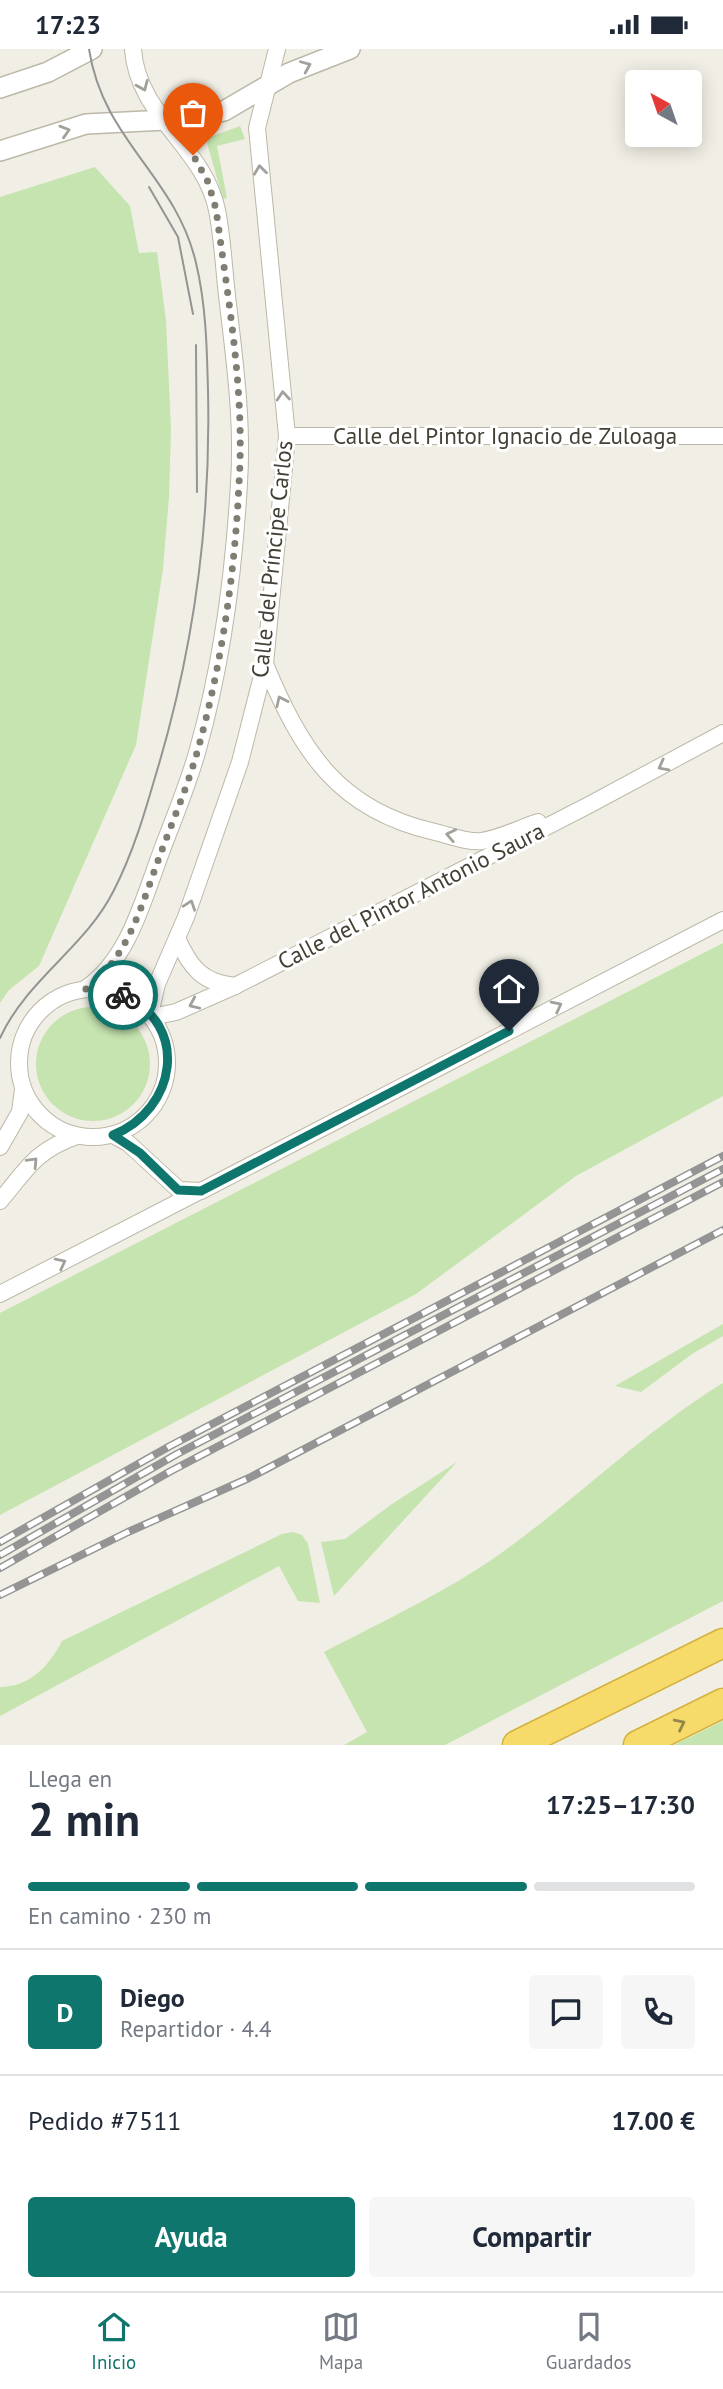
<!DOCTYPE html>
<html lang="es">
<head>
<meta charset="utf-8">
<style>
	:root { --surface:#fff; --page:#f6f6f7; --text:#1f2937; --muted:#747a83; --line:#e0e1e3; --accent:#0f766e }
	body { margin:0; font-family:"PT Sans",sans-serif; background:var(--page); color:var(--text); height:100vh; display:flex; flex-direction:column; font-size:26px; white-space:nowrap }
	* { box-sizing:border-box; margin:0 }
	p { font-size:23px; color:var(--muted) }
	.icon { flex:none; width:38px; height:38px; fill:none; stroke:currentColor; stroke-width:2; stroke-linecap:round; stroke-linejoin:round }
	.map { position:relative; height:1696px; overflow:hidden }
	.drawer { display:flex; flex-direction:column; background:var(--surface); flex:1 }
	.drawer>* { flex:none }
	.needle { width:46px; rotate:320deg }
	.controls { position:absolute; left:625px; top:21px; display:grid; gap:14px }
	.controls a { display:grid; place-items:center; width:77px; height:77px; border-radius:7px; background:var(--surface); box-shadow:0 4px 18px #0003; font-size:35px }
	.pin { position:absolute; display:grid; place-items:center; width:60px; height:60px; color:#fff; margin:-72px -30px; border-radius:50% 50% 50% 0; rotate:-45deg; box-shadow:0 0 7px #0007 }
	.pin .icon { rotate:45deg }
	.courier { position:absolute; display:grid; place-items:center; width:70px; height:70px; margin:-35px; border:5px solid #0f766e; border-radius:50%; background:#fff; color:#222; box-shadow:0 2px 9px #0007 }
	.headline em { font-style:normal; font-weight:600 }
	.headline div { display:flex; flex-direction:column-reverse }
	.headline { display:flex; align-items:center; justify-content:space-between; height:119px; padding:0 28px }
	h1 { font-size:46px; font-weight:600; line-height:52px }
	.bar { display:grid; grid-template-columns:repeat(4,1fr); gap:10px 7px; align-content:center; height:84px; padding:0 28px }
	.bar i { height:9px; border-radius:5px; background:var(--line) }
	.bar .current { background:var(--accent) }
	.bar p { grid-column:span 4 }
	.line { display:flex; align-items:center; gap:18px; padding:0 28px; border-top:2px solid var(--line) }
	.line div { flex:1 }
	.round { display:grid; place-items:center; flex:none; width:74px; height:74px; border-radius:7px; background:var(--page) }
	.primary-button { display:flex; gap:14px; margin-top:auto; padding:14px 28px }
	.primary-button a { flex:1; height:80px; border-radius:7px; background:var(--accent); color:#fff; font-size:28px; font-weight:600; line-height:80px; text-align:center }
	.primary-button a+a { background:var(--page); color:var(--text) }
	.status { display:flex; justify-content:space-between; align-items:center; height:49px; padding:0 35px; background:var(--surface); direction:ltr }
	.status svg { height:19px; fill:currentColor }
	.tabs { display:flex; justify-content:space-around; align-items:center; height:98px; border-top:2px solid var(--line); background:var(--surface); font-size:19px; color:var(--muted) }
	.tabs a { display:grid; justify-items:center; gap:4px }
	.tabs .current { color:var(--accent) }
	.map>svg:first-child { display:block }
	.green { fill:#c5e4af }
	.lines { fill:none; stroke-linecap:round; stroke-linejoin:round }
	.minor-casing { stroke:#bcb8a8; stroke-width:18 }
	.tertiary-casing { stroke:#bcb8a8; stroke-width:22 }
	.motorway-casing { stroke:#d4b13c; stroke-width:31 }
	.minor { stroke:#fff; stroke-width:16 }
	.tertiary { stroke:#fff; stroke-width:19 }
	.motorway { stroke:#f6db6b; stroke-width:28 }
	.tram { stroke:#949494; stroke-width:2 }
	.rail-casing { stroke:#949494; stroke-width:8 }
	.rail { stroke:#fff; stroke-width:5; stroke-dasharray:16; stroke-linecap:butt }
	.oneway { stroke:#a1a09a }
	.oneway2 { stroke:#94864d }
	.done { stroke:#807d73; stroke-width:7; stroke-dasharray:0 12.6 }
	.route { stroke:#0f766e; stroke-width:9 }
	.labels { text-anchor:middle; stroke-width:6; stroke-linejoin:round; paint-order:stroke }
	.street-label { font-size:23px; fill:#434035; stroke:#fff }
</style>
</head>
<body>
<div class="status"><b>17:23</b><svg viewBox="0 0 49 12"><path d="M0 12V9h3v3zM5 12V6h3v6zM10 12V3h3v9zM15 12V0h3v12zM26 1h20v11H26zM47 4h2v5h-2z"/></svg></div>
<div class="map">
<svg width="723" height="1696" viewBox="0 0 723 1696">
	<rect width="100%" height="100%" fill="#f1efe5"/>
	<g class="green">
		<polygon points="240,77 245,90 217,97 227,149 223,150 207,94 210,88"/>
		<polygon points="95,118 130,157 139,204 157,203 166,271 171,380 169,448 163,520 136,696 39,917 9,941 0,954 0,148"/>
		<polygon points="723,894 723,1047 576,1127 416,1245 0,1466 0,1264"/>
		<circle cx="93" cy="1015" r="57"/>
		<polygon points="723,1275 723,1287 692,1305 641,1343 615,1337"/>
		<path d="M723 1334V1552L445 1696H344L367 1683 324 1603C389 1569 457 1538 515 1494 585 1442 648 1380 723 1334Z"/>
		<polygon points="457,1413 334,1547 321,1493 345,1490 392,1455"/>
		<path d="M293 1483 302 1486 308 1495 320 1554 298 1552 279 1517 0 1667V1638C30 1638 49 1617 62 1592L282 1485Z"/>
		<polygon points="723,1672 723,1696 674,1696"/>
	</g>
	<g class="lines">
		<defs>
			<g id="minor">
				<polyline points="287,387 723,387"/>
				<path d="M265 615C301 701 337 761 435 783 448 786 469 794 482 792 501 789 520 779 538 773"/>
				<path d="M177 889C190 918 202 934 235 937"/>
				<circle cx="93" cy="1014" r="74"/>
				<path d="M85 940C127 912 142 855 159 809 172 773 188 737 198 700 222 615 234 522 239 434 243 374 235 314 228 255 224 224 223 191 217 161 204 98 137 66 133 0"/>
				<polyline points="150,965 157,935 186,868 240,713 265,615 287,387 257,79 277,0"/>
				<polyline points="152,968 176,963 235,937 587,757 723,684"/>
				<polyline points="113,1086 128,1094 179,1141 201,1142 723,871"/>
				<polyline points="0,1098 20,1063 23,1040"/>
				<path d="M0 1152C27 1120 36 1101 77 1087"/>
				<polyline points="0,1245 200,1142"/>
			</g>
			<g id="tertiary">
				<polyline points="0,39 48,23 92,0"/>
				<polyline points="0,102 86,75 186,70 224,62 289,24 350,0"/>
			</g>
			<g id="motorway">
				<polyline points="517,1696 723,1594"/>
				<polyline points="638,1696 723,1654"/>
			</g>
		</defs>
		<use href="#minor" class="minor-casing"/>
		<use href="#tertiary" class="tertiary-casing"/>
		<use href="#motorway" class="motorway-casing"/>
		<use href="#minor" class="minor"/>
		<use href="#tertiary" class="tertiary"/>
		<use href="#motorway" class="motorway"/>
		<g class="tram">
			<polyline points="149,138 178,188 193,265"/>
			<polyline points="196,296 197,443"/>
			<path d="M0 989C27 930 86 898 114 841 133 804 145 763 156 725 194 600 211 473 208 342 207 300 206 255 196 214 176 127 103 92 89 0"/>
		</g>
		<defs>
			<g id="rail">
				<polyline points="0,1493 170,1397 723,1107"/>
				<polyline points="0,1506 177,1405 723,1120"/>
				<polyline points="0,1519 171,1422 723,1133"/>
				<polyline points="0,1546 128,1483 249,1429 723,1181"/>
			</g>
		</defs>
		<use href="#rail" class="rail-casing"/>
		<use href="#rail" class="rail"/>
	</g>
	<defs><path id="oneway-chevron" d="M-2-3.5L2.5 0L-2 3.5" fill="none" stroke-width="1.6" stroke-linecap="round" stroke-linejoin="round" transform="scale(1.75)"/></defs>
	<g class="oneway">
		<use href="#oneway-chevron" transform="translate(306 17) rotate(-23)"/>
		<use href="#oneway-chevron" transform="translate(143 37) rotate(67)"/>
		<use href="#oneway-chevron" transform="translate(65 82) rotate(-17)"/>
		<use href="#oneway-chevron" transform="translate(260 121) rotate(-97)"/>
		<use href="#oneway-chevron" transform="translate(283 347) rotate(-95)"/>
		<use href="#oneway-chevron" transform="translate(281 652) rotate(-115)"/>
		<use href="#oneway-chevron" transform="translate(663 717) rotate(152)"/>
		<use href="#oneway-chevron" transform="translate(451 786) rotate(-168)"/>
		<use href="#oneway-chevron" transform="translate(190 856) rotate(-71)"/>
		<use href="#oneway-chevron" transform="translate(194 955) rotate(156)"/>
		<use href="#oneway-chevron" transform="translate(557 957) rotate(-27)"/>
		<use href="#oneway-chevron" transform="translate(33 1113) rotate(-47)"/>
		<use href="#oneway-chevron" transform="translate(61 1214) rotate(-27)"/>
	</g>
	<use class="oneway2" href="#oneway-chevron" transform="translate(680 1675) rotate(-26)"/>
	<g class="lines">
		<path class="done" d="M123 946 99 940H85C127 912 142 855 159 809 172 773 188 737 198 700 222 614 235 522 239 434 245 343 228 250 216 160L208 133 193 106"/>
		<path class="route" d="M123 946C191 976 176 1061 113 1086L140 1104 178 1141 201 1142 509 982"/>
	</g>
	<g class="labels">
		<g class="street-label">
			<text x="505" y="395">Calle del Pintor Ignacio de Zuloaga</text>
			<text transform="translate(272 510) rotate(-84)" y="8">Calle del Príncipe Carlos</text>
			<text transform="translate(411 847) rotate(-27)" y="8">Calle del Pintor Antonio Saura</text>
		</g>
	</g>
</svg>
<div class="controls">
<a><svg class="needle" viewBox="-14 -14 28 28"><path d="M0-13l5 13h-10z" fill="#e53935"/><path d="M0 13l5-13h-10z" fill="#747a83"/></svg></a>
</div>
<div class="pin" style="left:193px;top:106px;background:#ea580c"><svg class="icon" aria-label="bag" viewBox="0 0 24 24"><path d="M5 8h14l-1 12H6zM9 8a3 3 0 0 1 6 0"/></svg></div>
<div class="pin" style="left:509px;top:982px;background:#1f2937"><svg class="icon" aria-label="home" viewBox="0 0 24 24"><path d="M3 11l9-7 9 7M6 9v11h12V9"/></svg></div>
<div class="courier" style="left:123px;top:946px"><svg class="icon" aria-label="bike" viewBox="0 0 24 24"><circle cx="6" cy="16" r="4"/><circle cx="18" cy="16" r="4"/><path d="M6 16l4-8h5l3 8M10 8l3 8H6M13 5h3"/></svg></div>
</div>
<section class="drawer">
<div class="headline"><div><h1>2 min</h1><p>Llega en</p></div><em>17:25–17:30</em></div>
<div class="bar"><i class="current"></i><i class="current"></i><i class="current"></i><i></i><p>En camino · 230 m</p></div>
<div class="line" style="height:126px"><b class="round" style="background:var(--accent);color:#fff">D</b><div><b>Diego</b><p>Repartidor · 4.4</p></div><a class="round"><svg class="icon" aria-label="chat" viewBox="0 0 24 24"><path d="M4 5h16v11H9l-5 4z"/></svg></a><a class="round"><svg class="icon" aria-label="phone" viewBox="0 0 24 24"><path d="M5 4h4l2 5-3 2q2 4 5 5l2-3 5 2v4C11 20 4 13 5 4z"/></svg></a></div>
<div class="line" style="height:91px"><div>Pedido #7511</div><b>17.00 €</b></div>
<div class="primary-button"><a>Ayuda</a><a>Compartir</a></div>
</section>
<nav class="tabs">
<a class="current"><svg class="icon" aria-label="home" viewBox="0 0 24 24"><path d="M3 11l9-7 9 7M6 9v11h12V9"/></svg>Inicio</a>
<a><svg class="icon" aria-label="map" viewBox="0 0 24 24"><path d="M3 6l6-2 6 2 6-2v14l-6 2-6-2-6 2zM9 4v14M15 6v14"/></svg>Mapa</a>
<a><svg class="icon" aria-label="saved" viewBox="0 0 24 24"><path d="M7 4h10v16l-5-4-5 4z"/></svg>Guardados</a>
</nav>
</body>
</html>
